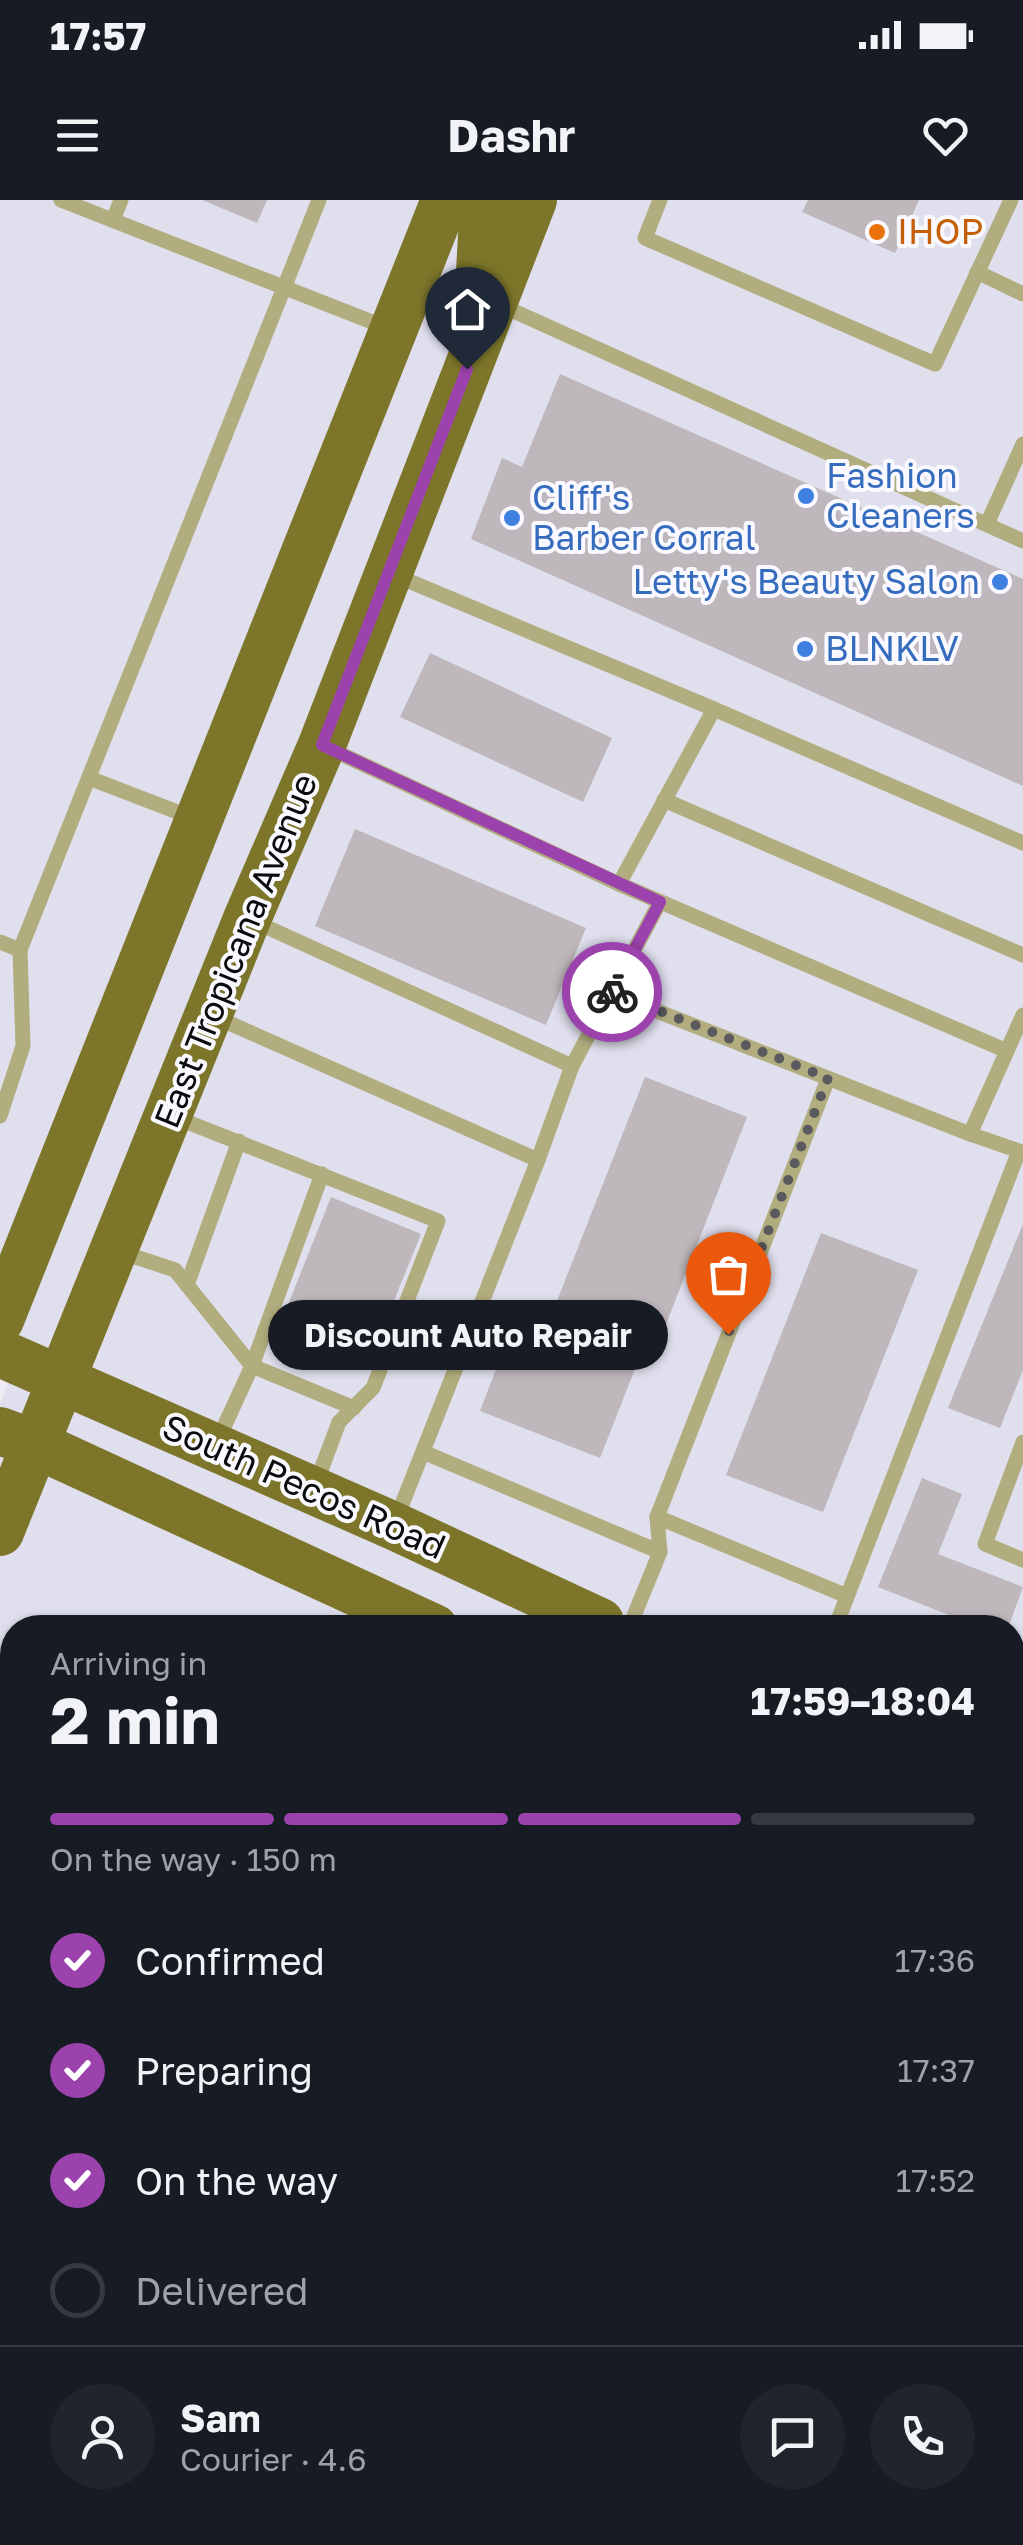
<!DOCTYPE html>
<html lang="en">
<head>
<meta charset="utf-8">
<style>
	:root { --surface:#171b24; --page:#20242c; --text:#f1f3f6; --muted:#9ea1a6; --line:#363941; --accent:#9c42ad }
	body { margin:0; font-family:"Golos Text",sans-serif; background:var(--page); color:var(--text); height:100vh; display:flex; flex-direction:column; font-size:38px; white-space:nowrap }
	* { box-sizing:border-box; margin:0 }
	p { font-size:32px; color:var(--muted) }
	.icon { flex:none; width:55px; height:55px; fill:none; stroke:currentColor; stroke-width:2; stroke-linecap:round; stroke-linejoin:round }
	.map { position:relative; flex:1; overflow:hidden }
	.side { position:absolute; left:0px; top:1415px; width:1025px; height:930px; display:flex; flex-direction:column; background:var(--surface); border-radius:40px 40px 0 0; box-shadow:0 2px 8px #0004 }
	.side>* { flex:none }
	.pin { position:absolute; display:grid; place-items:center; width:85px; height:85px; color:#fff; margin:-102px -42px; border-radius:50% 50% 50% 0; rotate:-45deg; box-shadow:0 0 10px #0007 }
	.pin .icon { rotate:45deg }
	.courier { position:absolute; display:grid; place-items:center; width:100px; height:100px; margin:-50px; border:8px solid #9c42ad; border-radius:50%; background:#fff; color:#222; box-shadow:0 2px 12px #0007 }
	.bubble { position:absolute; height:70px; border-radius:35px; background:var(--surface); box-shadow:0 2px 8px #0004; font-size:32px; font-weight:700; line-height:70px; text-align:center }
	.head em { font-style:normal; font-weight:700 }
	.head div { display:flex; flex-direction:column-reverse }
	.head { display:flex; align-items:center; justify-content:space-between; height:170px; padding:0 50px }
	h1 { font-size:65px; font-weight:700; line-height:75px }
	.bar { display:grid; grid-template-columns:repeat(4,1fr); gap:15px 10px; align-content:center; height:120px; padding:0 50px }
	.bar i { height:12px; border-radius:8px; background:var(--line) }
	.bar .selected { background:var(--accent) }
	.bar p { grid-column:span 4 }
	.line { display:flex; align-items:center; gap:25px; padding:0 50px; border-top:2px solid var(--line) }
	.line div { flex:1 }
	.round { display:grid; place-items:center; flex:none; width:105px; height:105px; border-radius:52px; background:var(--page) }
	ol { padding:0 50px; list-style:none }
	li { display:flex; align-items:center; gap:30px; height:110px }
	li p { margin-inline-start:auto }
	li .icon { padding:10px; border-radius:50%; background:var(--accent); color:#fff; stroke-width:4 }
	li:last-child { color:var(--muted) }
	li i { width:55px; height:55px; border:5px solid var(--line); border-radius:50% }
	.status { display:flex; justify-content:space-between; align-items:center; height:70px; padding:0 50px; background:var(--surface); direction:ltr }
	.status svg { height:28px; fill:currentColor }
	header { display:flex; justify-content:space-between; align-items:center; height:130px; padding:0 50px; background:var(--surface); font-size:45px; font-weight:700 }
	.map>svg:first-child { display:block }
	.built { fill:#dfdfed }
	.building { fill:#beb7bb }
	.lines { fill:none; stroke-linecap:round; stroke-linejoin:round }
	.lane { stroke:#b1ad7e; stroke-width:15 }
	.primary { stroke:#7d762a; stroke-width:48 }
	.done { stroke:#5a595e; stroke-width:10; stroke-dasharray:0 18 }
	.route { stroke:#9c42ad; stroke-width:12 }
	.food-dot { fill:#e8710a; stroke:#f9f9ff; stroke-width:4 }
	.shop-dot { fill:#3f7fe0; stroke:#f9f9ff; stroke-width:4 }
	.labels { text-anchor:middle; stroke-width:8; stroke-linejoin:round; paint-order:stroke }
	.food-label { font-size:35px; fill:#c56008; stroke:#f9f9ff; text-anchor:start }
	.shop-label { font-size:35px; fill:#366cbe; stroke:#f9f9ff; text-anchor:start }
	.street-label { font-size:35px; fill:#0b0b0e; stroke:#f9f9ff }
</style>
</head>
<body>
<div class="status"><b>17:57</b><svg viewBox="0 0 49 12"><path d="M0 12V9h3v3zM5 12V6h3v6zM10 12V3h3v9zM15 12V0h3v12zM26 1h20v11H26zM47 4h2v5h-2z"/></svg></div>
<header><svg class="icon" aria-label="menu" viewBox="0 0 24 24"><path d="M4 6h16M4 12h16M4 18h16"/></svg>Dashr<svg class="icon" aria-label="heart" viewBox="0 0 24 24"><path d="M12 20l-8-8c-3-5 5-10 8-4 3-6 11-1 8 4z"/></svg></header>
<div class="map">
<svg width="1023" height="2345" viewBox="0 0 1023 2345">
	<rect width="100%" height="100%" fill="#ecebf2"/>
	<g class="built">
		<polygon points="0,0 1023,0 1023,1772 1013,1804 1012,1428 12,1428 12,2332 840,2333 836,2345 0,2345 0,1204 18,1158 0,1150"/>
		<polygon points="1023,1927 1023,2345 857,2345 862,2333 1012,2332 1012,1953"/>
	</g>
	<g class="building">
		<polygon points="202,0 267,0 257,23"/>
		<polygon points="808,0 919,0 895,53 802,12"/>
		<polygon points="560,174 1023,379 1023,586 471,339 502,258 522,267"/>
		<polygon points="430,453 612,538 583,602 400,517"/>
		<polygon points="355,629 586,728 546,825 315,726"/>
		<polygon points="645,877 747,917 656,1150 644,1146 600,1258 480,1211 516,1117 546,1129"/>
		<polygon points="331,997 421,1034 371,1157 369,1156 367,1162 288,1131 288,1122 282,1120"/>
		<polygon points="1023,1024 1023,1170 1000,1228 948,1208"/>
		<polygon points="821,1033 918,1070 823,1312 726,1275"/>
		<polygon points="922,1278 962,1294 938,1354 1023,1387 1008,1428 982,1428 878,1387"/>
		<polygon points="1012,1778 1023,1782 1023,1873 1013,1899"/>
		<polygon points="0,1925 12,1930 12,2249 0,2244"/>
		<polygon points="1023,2063 1023,2345 913,2345 918,2332 1012,2332 1012,2089"/>
		<polygon points="81,2332 313,2332 344,2345 110,2345"/>
		<polygon points="703,2332 836,2332 831,2345 698,2345"/>
	</g>
	<g class="lines">
		<g class="lane">
			<polyline points="61,0 390,129"/>
			<polyline points="660,0 645,38 935,164 1011,0"/>
			<polyline points="113,20 121,0"/>
			<polyline points="977,72 1023,94"/>
			<polyline points="498,104 1023,341"/>
			<polyline points="987,324 1023,244"/>
			<polyline points="392,374 714,509 1023,643"/>
			<polyline points="326,547 619,684 1007,851"/>
			<polyline points="89,578 193,618"/>
			<polyline points="664,600 1023,755"/>
			<polyline points="619,684 714,509"/>
			<polyline points="251,720 572,866"/>
			<polyline points="0,742 20,750 319,0"/>
			<polyline points="611,793 970,934 1023,815"/>
			<polyline points="213,816 538,960"/>
			<polyline points="0,916 23,846 20,750"/>
			<polyline points="172,916 438,1021 373,1188 339,1222 315,1286"/>
			<polyline points="322,974 252,1166 354,1208"/>
			<polyline points="117,1051 175,1070 252,1166 217,1242"/>
			<polyline points="187,1085 239,941"/>
			<polyline points="1023,1242 985,1344 1023,1360"/>
			<polyline points="423,1252 660,1352"/>
			<polyline points="657,1317 847,1396"/>
			<polyline points="395,1322 538,960 572,866 660,702"/>
			<polyline points="629,1428 660,1352 657,1317 828,879"/>
			<polyline points="835,1428 1019,951 970,934"/>
			<polyline points="1012,1587 1023,1556"/>
			<polyline points="0,1614 12,1619"/>
			<polyline points="0,1737 12,1742"/>
			<polyline points="0,1854 12,1859"/>
			<polyline points="1012,2035 1023,2008"/>
			<polyline points="385,2332 417,2345"/>
			<polyline points="491,2345 496,2332"/>
			<polyline points="615,2345 620,2332"/>
			<polyline points="895,2345 900,2332"/>
		</g>
		<g class="primary">
			<polyline points="491,0 482,35 480,72 493,102"/>
			<polyline points="0,1120 445,0"/>
			<polyline points="0,1153 394,1326 600,1422 601,1428"/>
			<polyline points="0,1231 35,1244 434,1428"/>
			<polyline points="0,1332 247,719 322,545 533,0"/>
			<polyline points="1012,1653 1023,1658"/>
		</g>
	</g>
	<g class="lines">
		<polyline class="done" points="612,792 828,878 728,1134"/>
		<polyline class="route" points="467,169 322,545 660,702 612,792"/>
	</g>
	<circle class="food-dot" cx="877" cy="32" r="10"/>
	<g class="shop-dot">
		<circle cx="806" cy="296" r="10"/>
		<circle cx="512" cy="318" r="10"/>
		<circle cx="1000" cy="382" r="10"/>
		<circle cx="805" cy="449" r="10"/>
	</g>
	<g class="labels">
		<g class="food-label">
			<text x="897" y="44">IHOP</text>
		</g>
		<g class="shop-label">
			<text x="826" y="288">Fashion<tspan x="826" dy="40">Cleaners</tspan></text>
			<text x="532" y="310">Cliff's<tspan x="532" dy="40">Barber Corral</tspan></text>
			<text x="980" y="394" text-anchor="end">Letty's Beauty Salon</text>
			<text x="825" y="461">BLNKLV</text>
		</g>
		<g class="street-label">
			<text transform="translate(236 751) rotate(-68)" y="12">East Tropicana Avenue</text>
			<text transform="translate(304 1287) rotate(24)" y="12">South Pecos Road</text>
		</g>
	</g>
</svg>
<div class="pin" style="left:728px;top:1134px;background:#ea580c"><svg class="icon" aria-label="bag" viewBox="0 0 24 24"><path d="M5 8h14l-1 12H6zM9 8a3 3 0 0 1 6 0"/></svg></div>
<div class="pin" style="left:467px;top:169px;background:#1f2937"><svg class="icon" aria-label="home" viewBox="0 0 24 24"><path d="M3 11l9-7 9 7M6 9v11h12V9"/></svg></div>
<div class="courier" style="left:612px;top:792px"><svg class="icon" aria-label="bike" viewBox="0 0 24 24"><circle cx="6" cy="16" r="4"/><circle cx="18" cy="16" r="4"/><path d="M6 16l4-8h5l3 8M10 8l3 8H6M13 5h3"/></svg></div>
<div class="bubble" style="left:268px;top:1100px;width:400px">Discount Auto Repair</div>
<section class="side">
<div class="head"><div><h1>2 min</h1><p>Arriving in</p></div><em>17:59–18:04</em></div>
<div class="bar"><i class="selected"></i><i class="selected"></i><i class="selected"></i><i></i><p>On the way · 150 m</p></div>
<ol>
<li><svg class="icon" aria-label="check" viewBox="0 0 24 24"><path d="M5 12l5 5 9-10"/></svg>Confirmed<p>17:36</p></li>
<li><svg class="icon" aria-label="check" viewBox="0 0 24 24"><path d="M5 12l5 5 9-10"/></svg>Preparing<p>17:37</p></li>
<li><svg class="icon" aria-label="check" viewBox="0 0 24 24"><path d="M5 12l5 5 9-10"/></svg>On the way<p>17:52</p></li>
<li><i></i>Delivered</li>
</ol>
<div class="line" style="height:180px"><a class="round"><svg class="icon" aria-label="person" viewBox="0 0 24 24"><circle cx="12" cy="8" r="4"/><path d="M4 21q1-7 8-7t8 7"/></svg></a><div><b>Sam</b><p>Courier · 4.6</p></div><a class="round"><svg class="icon" aria-label="chat" viewBox="0 0 24 24"><path d="M4 5h16v11H9l-5 4z"/></svg></a><a class="round"><svg class="icon" aria-label="phone" viewBox="0 0 24 24"><path d="M5 4h4l2 5-3 2q2 4 5 5l2-3 5 2v4C11 20 4 13 5 4z"/></svg></a></div>
</section>
</div>
</body>
</html>
